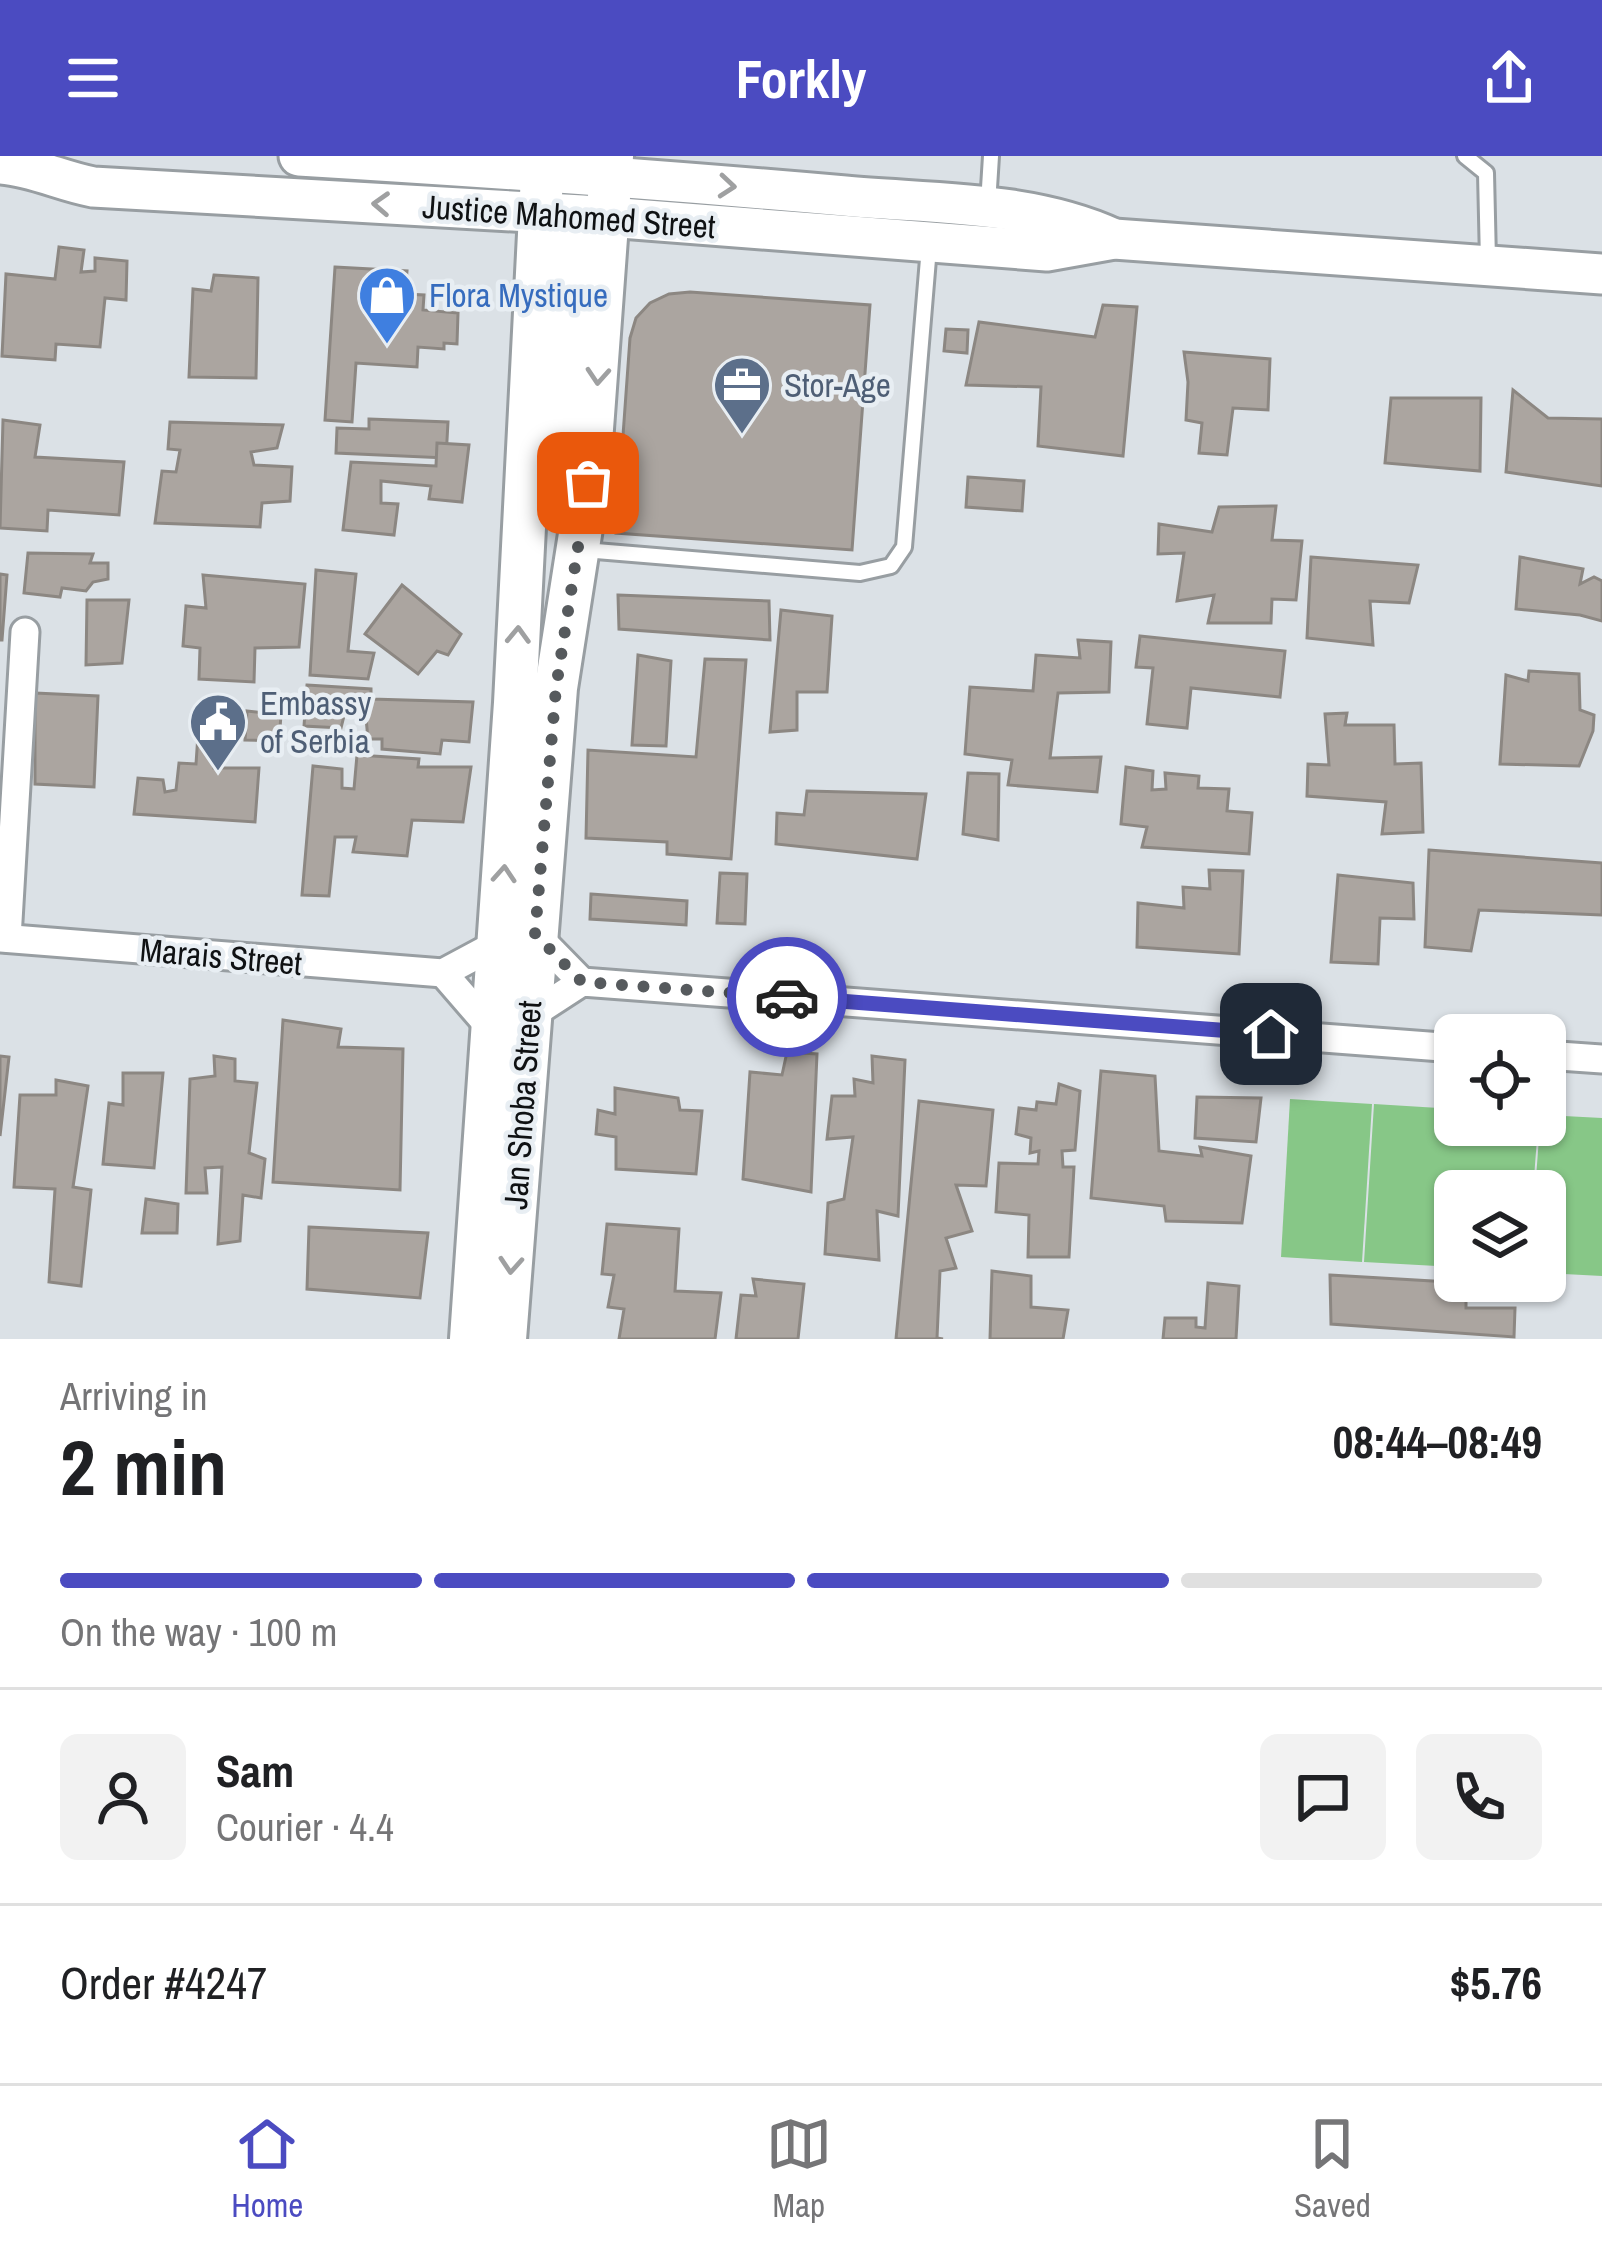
<!DOCTYPE html>
<html lang="en">
<head>
<meta charset="utf-8">
<style>
	:root { --surface:#fff; --page:#f2f2f2; --text:#202124; --muted:#757577; --line:#e0e0e0; --accent:#4b4bc1 }
	body { margin:0; font-family:"Archivo Narrow",sans-serif; background:var(--page); color:var(--text); height:100vh; display:flex; flex-direction:column; font-size:45px; white-space:nowrap }
	* { box-sizing:border-box; margin:0 }
	p { font-size:39px; color:var(--muted) }
	.icon { flex:none; width:66px; height:66px; fill:none; stroke:currentColor; stroke-width:2; stroke-linecap:round; stroke-linejoin:round }
	.map { position:relative; height:1183px; overflow:hidden }
	.sheet { display:flex; flex-direction:column; background:var(--surface); flex:1 }
	.sheet>* { flex:none }
	.buttons { position:absolute; left:1434px; top:858px; display:grid; gap:24px }
	.buttons a { display:grid; place-items:center; width:132px; height:132px; border-radius:18px; background:var(--surface); box-shadow:0 3px 9px #0004; font-size:60px }
	.pin { position:absolute; display:grid; place-items:center; width:102px; height:102px; color:#fff; margin:-51px; border-radius:24px; box-shadow:0 6px 18px #0006 }
	.courier { position:absolute; display:grid; place-items:center; width:120px; height:120px; margin:-60px; border:9px solid #4b4bc1; border-radius:50%; background:#fff; color:#222; box-shadow:0 3px 15px #0007 }
	.summary em { font-style:normal; font-weight:800 }
	.summary div { display:flex; flex-direction:column-reverse }
	.summary { display:flex; align-items:center; justify-content:space-between; height:204px; padding:0 60px }
	h1 { font-size:78px; font-weight:800; line-height:90px }
	.bar { display:grid; grid-template-columns:repeat(4,1fr); gap:18px 12px; align-content:center; height:144px; padding:0 60px }
	.bar i { height:15px; border-radius:9px; background:var(--line) }
	.bar .on { background:var(--accent) }
	.bar p { grid-column:span 4 }
	.line { display:flex; align-items:center; gap:30px; padding:0 60px; border-top:3px solid var(--line) }
	.line div { flex:1 }
	.round { display:grid; place-items:center; flex:none; width:126px; height:126px; border-radius:18px; background:var(--page) }
	header { display:flex; justify-content:space-between; align-items:center; height:156px; padding:0 60px; background:var(--accent); color:#fff; font-size:54px; font-weight:800 }
	.dock { display:flex; justify-content:space-around; align-items:center; height:168px; border-top:3px solid var(--line); background:var(--surface); font-size:33px; color:var(--muted) }
	.dock a { display:grid; justify-items:center; gap:6px }
	.dock .on { color:var(--accent) }
	.map>svg:first-child { display:block }
	.green { fill:#87c787 }
	.building { fill:#aba5a0; stroke:#8c8782; stroke-width:3 }
	.lines { fill:none; stroke-linecap:round; stroke-linejoin:round }
	.service-casing { stroke:#989ea2; stroke-width:20 }
	.minor-casing { stroke:#989ea2; stroke-width:33 }
	.secondary-casing { stroke:#989ea2; stroke-width:45 }
	.primary-casing { stroke:#989ea2; stroke-width:48 }
	.service { stroke:#fff; stroke-width:14 }
	.minor { stroke:#fff; stroke-width:27 }
	.secondary { stroke:#fff; stroke-width:39 }
	.primary { stroke:#fff; stroke-width:42 }
	.oneway { stroke:#9fa0a1 }
	.done { stroke:#565a5d; stroke-width:12; stroke-dasharray:0 21.6 }
	.route { stroke:#4b4bc1; stroke-width:15 }
	.labels { text-anchor:middle; stroke-width:9; stroke-linejoin:round; paint-order:stroke }
	.street-label { font-size:33px; fill:#0f1113; stroke:#e8eef3 }
	.shop-label { font-size:33px; fill:#366cbe; stroke:#e8eef3; text-anchor:start }
	.service-label { font-size:33px; fill:#4e5e75; stroke:#e8eef3; text-anchor:start }
</style>
</head>
<body>
<header><svg class="icon" aria-label="menu" viewBox="0 0 24 24"><path d="M4 6h16M4 12h16M4 18h16"/></svg>Forkly<svg class="icon" aria-label="share" viewBox="0 0 24 24"><path d="M12 15V3M7 8l5-5 5 5M5 13v7h14v-7"/></svg></header>
<div class="map">
<svg width="1602" height="1183" viewBox="0 0 1602 1183">
	<rect width="100%" height="100%" fill="#dbe1e6"/>
	<g class="green">
		<polygon points="1290,943 1372,948 1362,1106 1281,1101"/>
		<polygon points="1374,948 1455,953 1455,969 1538,969 1533,1035 1455,1035 1455,1111 1364,1106"/>
		<polygon points="1545,959 1602,962 1602,1120 1545,1117 1545,1035 1535,1035 1540,969 1545,969"/>
	</g>
	<g class="building">
		<polygon points="59,91 84,94 81,116 95,115 95,102 127,105 126,144 105,142 100,191 56,188 55,204 2,200 6,118 55,123"/>
		<polygon points="335,111 407,115 405,138 424,139 423,154 458,157 457,188 444,187 444,193 418,191 417,211 356,207 352,266 325,264"/>
		<polygon points="214,119 258,122 256,222 189,221 193,133 211,135"/>
		<polygon points="690,136 870,149 852,394 616,377 630,182 636,162 650,147 669,138"/>
		<polygon points="1103,149 1137,151 1123,300 1038,290 1041,231 966,229 979,166 1095,181"/>
		<polygon points="946,173 968,174 967,197 944,195"/>
		<polygon points="1184,196 1270,203 1268,254 1233,252 1227,299 1199,297 1202,267 1186,264 1188,226"/>
		<polygon points="1513,234 1548,262 1602,263 1602,330 1506,316"/>
		<polygon points="1391,242 1481,242 1480,315 1385,307"/>
		<polygon points="369,263 448,266 446,302 336,297 337,272 369,273"/>
		<polygon points="3,264 40,269 35,301 124,306 119,359 48,354 47,375 0,372"/>
		<polygon points="170,266 283,269 277,292 251,296 254,309 292,311 290,345 262,347 260,371 155,367 162,315 176,316 180,294 168,293"/>
		<polygon points="437,287 469,289 462,346 429,343 431,330 381,325 381,347 398,348 394,379 343,374 351,306 436,310"/>
		<polygon points="968,321 1024,325 1022,355 966,351"/>
		<polygon points="1276,350 1272,384 1302,385 1296,444 1272,443 1271,467 1208,467 1214,439 1177,445 1184,397 1158,398 1159,368 1212,376 1219,351"/>
		<polygon points="28,397 93,398 90,407 108,407 108,423 93,426 86,435 62,432 60,441 24,437"/>
		<polygon points="1311,401 1418,409 1409,447 1370,445 1373,489 1307,482"/>
		<polygon points="1520,401 1583,413 1580,428 1594,421 1602,425 1602,465 1580,459 1516,453"/>
		<polygon points="316,414 356,418 348,495 374,497 368,523 310,519"/>
		<polygon points="0,418 7,419 2,484 0,484"/>
		<polygon points="203,419 305,428 299,491 255,492 254,526 199,523 200,492 183,490 186,450 206,452"/>
		<polygon points="402,429 461,478 448,499 437,495 418,518 365,478"/>
		<polygon points="618,439 769,445 770,484 619,473"/>
		<polygon points="87,444 129,444 122,507 86,509"/>
		<polygon points="781,454 832,460 827,536 797,536 797,574 770,576"/>
		<polygon points="1140,480 1285,495 1280,541 1191,532 1187,572 1147,568 1153,512 1136,511"/>
		<polygon points="1078,484 1111,486 1109,536 1058,537 1050,602 1101,601 1097,636 1008,629 1012,604 965,598 970,531 1033,535 1036,499 1080,502"/>
		<polygon points="638,499 671,505 666,590 632,589"/>
		<polygon points="705,503 746,504 731,703 667,698 667,686 586,682 588,594 696,601"/>
		<polygon points="1529,515 1579,518 1580,554 1594,559 1593,575 1579,610 1500,608 1506,519 1528,525"/>
		<polygon points="307,529 371,533 371,543 473,546 469,586 442,584 440,598 382,593 382,583 368,583 366,562 344,560 341,572 304,570"/>
		<polygon points="35,537 98,540 94,631 35,628"/>
		<polygon points="247,555 281,559 279,585 245,584"/>
		<polygon points="1347,557 1345,569 1394,569 1395,608 1421,607 1423,676 1382,678 1386,646 1307,640 1308,608 1329,609 1325,558"/>
		<polygon points="199,564 218,564 214,612 259,612 255,666 134,658 138,622 163,624 165,636 176,634 179,607 196,608"/>
		<polygon points="357,599 419,603 418,611 471,611 463,666 412,664 407,700 353,696 356,681 335,681 329,740 302,739 313,610 342,613 342,632 354,633"/>
		<polygon points="1126,611 1153,615 1152,634 1166,633 1165,617 1199,620 1198,632 1229,633 1227,655 1252,657 1249,698 1142,691 1147,671 1121,668"/>
		<polygon points="968,617 999,618 998,684 963,678"/>
		<polygon points="807,635 926,638 917,703 776,688 777,657 804,659"/>
		<polygon points="1429,694 1602,707 1602,759 1479,754 1471,795 1425,791"/>
		<polygon points="1209,714 1243,715 1239,798 1137,791 1138,747 1184,752 1183,731 1210,733"/>
		<polygon points="720,717 747,718 745,768 717,767"/>
		<polygon points="1338,719 1413,727 1414,763 1380,762 1378,808 1331,806"/>
		<polygon points="591,738 687,745 686,769 590,763"/>
		<polygon points="283,864 341,873 338,891 403,893 400,1034 273,1026"/>
		<polygon points="787,896 817,898 811,1036 743,1023 750,916 782,919"/>
		<polygon points="0,900 9,901 0,980"/>
		<polygon points="214,900 235,903 235,925 257,927 249,997 265,1003 261,1042 243,1039 240,1085 218,1088 222,1011 205,1012 207,1037 186,1037 190,923 215,920"/>
		<polygon points="872,900 905,904 898,1060 877,1055 879,1104 825,1098 828,1047 844,1043 853,981 827,983 832,940 855,940 854,923 873,927"/>
		<polygon points="1101,915 1155,920 1159,995 1202,1000 1200,991 1251,1000 1242,1067 1166,1065 1164,1050 1091,1042"/>
		<polygon points="123,917 163,917 154,1012 103,1008 109,947 123,949"/>
		<polygon points="56,924 88,930 73,1031 91,1034 81,1130 49,1126 55,1033 14,1031 20,939 56,939"/>
		<polygon points="1059,928 1080,935 1075,994 1062,995 1063,1011 1074,1011 1069,1101 1028,1101 1029,1059 996,1056 999,1007 1038,1008 1039,995 1030,997 1031,982 1016,978 1019,952 1036,954 1037,946 1056,948"/>
		<polygon points="615,932 678,942 680,954 702,955 696,1018 616,1013 616,981 596,978 598,954 615,958"/>
		<polygon points="1197,941 1261,942 1256,986 1195,982"/>
		<polygon points="919,945 993,954 986,1030 956,1029 972,1075 946,1082 956,1112 940,1115 937,1182 943,1183 896,1183"/>
		<polygon points="146,1043 178,1048 177,1077 142,1077"/>
		<polygon points="607,1068 679,1073 675,1135 721,1137 715,1183 619,1183 624,1153 608,1151 614,1119 602,1118"/>
		<polygon points="309,1071 428,1077 420,1142 307,1133"/>
		<polygon points="992,1115 1031,1120 1031,1151 1068,1154 1063,1183 990,1183"/>
		<polygon points="1330,1119 1466,1127 1466,1152 1515,1152 1514,1181 1331,1168"/>
		<polygon points="753,1123 804,1128 798,1183 736,1183 741,1139 756,1140"/>
		<polygon points="1208,1127 1239,1130 1236,1183 1163,1183 1165,1162 1196,1162 1196,1171 1205,1172"/>
	</g>
	<g class="lines">
		<defs>
			<g id="service">
				<polyline points="1465,0 1486,17 1488,105"/>
				<polyline points="988,48 991,0"/>
				<polyline points="584,394 860,417 891,410 904,391 929,91"/>
			</g>
			<g id="minor">
				<polyline points="535,778 582,826"/>
				<polyline points="0,782 443,817 499,787"/>
				<polyline points="7,782 25,476"/>
				<polyline points="443,817 495,877"/>
				<polyline points="528,861 582,826 1455,892"/>
				<polyline points="1545,899 1602,903"/>
			</g>
			<g id="secondary">
				<path d="M299 0C481 11 663 24 845 40 933 48 1033 45 1114 83"/>
				<path d="M0 8C32 10 61 25 93 31L582 59 1047 95 1114 83 1602 118"/>
			</g>
			<g id="primary">
				<polyline points="551,325 581,65"/>
				<polyline points="471,1183 515,547 543,0"/>
				<polyline points="505,1183 556,532 588,327 612,0"/>
			</g>
		</defs>
		<use href="#service" class="service-casing"/>
		<use href="#minor" class="minor-casing"/>
		<use href="#secondary" class="secondary-casing"/>
		<use href="#primary" class="primary-casing"/>
		<use href="#service" class="service"/>
		<use href="#minor" class="minor"/>
		<use href="#secondary" class="secondary"/>
		<use href="#primary" class="primary"/>
	</g>
	<defs><path id="oneway-chevron" d="M-2-3.5L2.5 0L-2 3.5" fill="none" stroke-width="1.6" stroke-linecap="round" stroke-linejoin="round" transform="scale(3)"/></defs>
	<g class="oneway">
		<use href="#oneway-chevron" transform="translate(727 30) rotate(5)"/>
		<use href="#oneway-chevron" transform="translate(381 48) rotate(-177)"/>
		<use href="#oneway-chevron" transform="translate(598 220) rotate(94)"/>
		<use href="#oneway-chevron" transform="translate(518 479) rotate(-88)"/>
		<use href="#oneway-chevron" transform="translate(504 718) rotate(-86)"/>
		<use href="#oneway-chevron" transform="translate(511 1109) rotate(94)"/>
	</g>
	<g class="lines">
		<polyline class="done" points="588,327 556,532 535,778 582,826 787,841"/>
		<polyline class="route" points="787,841 1271,878"/>
	</g>
	<defs>
		<symbol id="shop-pin" viewBox="-11 -11 22 30"><path d="M0 17L-7.5 6A9.5 9.5 0 1 1 7.5 6Z" fill="#3f7fe0" stroke="#e8eef3"/><path d="M-5-2.5h2.3a2.7 3.5 0 0 1 5.4 0H5L5.5 6h-11ZM-1.5-2.5h3a1.5 2.3 0 0 0-3 0Z" fill="#fff"/></symbol>
		<symbol id="office-pin" viewBox="-11 -11 22 30"><path d="M0 17L-7.5 6A9.5 9.5 0 1 1 7.5 6Z" fill="#5c6f8a" stroke="#e8eef3"/><path d="M-6-3h4V-5.5h4V-3h4V5H-6ZM-1-4.5V-3h2v-1.5ZM-6 0V1H6V0Z" fill="#fff"/></symbol>
		<symbol id="civic-pin" viewBox="-11 -11 22 30"><path d="M0 17L-7.5 6A9.5 9.5 0 1 1 7.5 6Z" fill="#5c6f8a" stroke="#e8eef3"/><path d="M-.6-6.5H3V-4.5H.6V-3L4-1V1h2V6H-6V1h2V-1L-.6-3ZM-1.2 2.5V6h2.4V2.5Z" fill="#fff"/></symbol>
	</defs>
	<g fill-rule="evenodd">
		<use href="#shop-pin" x="354" y="106" width="66" height="90"/>
		<use href="#office-pin" x="709" y="196" width="66" height="90"/>
		<use href="#civic-pin" x="185" y="533" width="66" height="90"/>
	</g>
	<g class="labels">
		<g class="street-label">
			<text transform="translate(569 60) rotate(4)" y="12">Justice Mahomed Street</text>
			<text transform="translate(221 800) rotate(5)" y="12">Marais Street</text>
			<text transform="translate(522 949) rotate(-86)" y="12">Jan Shoba Street</text>
		</g>
		<g class="shop-label">
			<text x="429" y="151">Flora Mystique</text>
		</g>
		<g class="service-label">
			<text x="784" y="241">Stor-Age</text>
			<text x="260" y="559">Embassy<tspan x="260" dy="38">of Serbia</tspan></text>
		</g>
	</g>
</svg>
<div class="buttons">
<a><svg class="icon" aria-label="locate" viewBox="0 0 24 24"><circle cx="12" cy="12" r="6"/><path d="M12 2v4M12 18v4M2 12h4M18 12h4"/></svg></a>
<a><svg class="icon" aria-label="layers" viewBox="0 0 24 24"><path d="M12 4l9 5-9 5-9-5zM3 14l9 5 9-5"/></svg></a>
</div>
<div class="pin" style="left:588px;top:327px;background:#ea580c"><svg class="icon" aria-label="bag" viewBox="0 0 24 24"><path d="M5 8h14l-1 12H6zM9 8a3 3 0 0 1 6 0"/></svg></div>
<div class="pin" style="left:1271px;top:878px;background:#1f2937"><svg class="icon" aria-label="home" viewBox="0 0 24 24"><path d="M3 11l9-7 9 7M6 9v11h12V9"/></svg></div>
<div class="courier" style="left:787px;top:841px"><svg class="icon" aria-label="car" viewBox="0 0 24 24"><path d="M5 17H2v-5l4-1 3-4h7l3 4 3 1v5h-3M9 17h6M6 11h13"/><circle cx="7" cy="17" r="2"/><circle cx="17" cy="17" r="2"/></svg></div>
</div>
<section class="sheet">
<div class="summary"><div><h1>2 min</h1><p>Arriving in</p></div><em>08:44–08:49</em></div>
<div class="bar"><i class="on"></i><i class="on"></i><i class="on"></i><i></i><p>On the way · 100 m</p></div>
<div class="line" style="height:216px"><a class="round"><svg class="icon" aria-label="person" viewBox="0 0 24 24"><circle cx="12" cy="8" r="4"/><path d="M4 21q1-7 8-7t8 7"/></svg></a><div><b>Sam</b><p>Courier · 4.4</p></div><a class="round"><svg class="icon" aria-label="chat" viewBox="0 0 24 24"><path d="M4 5h16v11H9l-5 4z"/></svg></a><a class="round"><svg class="icon" aria-label="phone" viewBox="0 0 24 24"><path d="M5 4h4l2 5-3 2q2 4 5 5l2-3 5 2v4C11 20 4 13 5 4z"/></svg></a></div>
<div class="line" style="height:156px"><div>Order #4247</div><b>$5.76</b></div>
</section>
<nav class="dock">
<a class="on"><svg class="icon" aria-label="home" viewBox="0 0 24 24"><path d="M3 11l9-7 9 7M6 9v11h12V9"/></svg>Home</a>
<a><svg class="icon" aria-label="map" viewBox="0 0 24 24"><path d="M3 6l6-2 6 2 6-2v14l-6 2-6-2-6 2zM9 4v14M15 6v14"/></svg>Map</a>
<a><svg class="icon" aria-label="saved" viewBox="0 0 24 24"><path d="M7 4h10v16l-5-4-5 4z"/></svg>Saved</a>
</nav>
</body>
</html>
